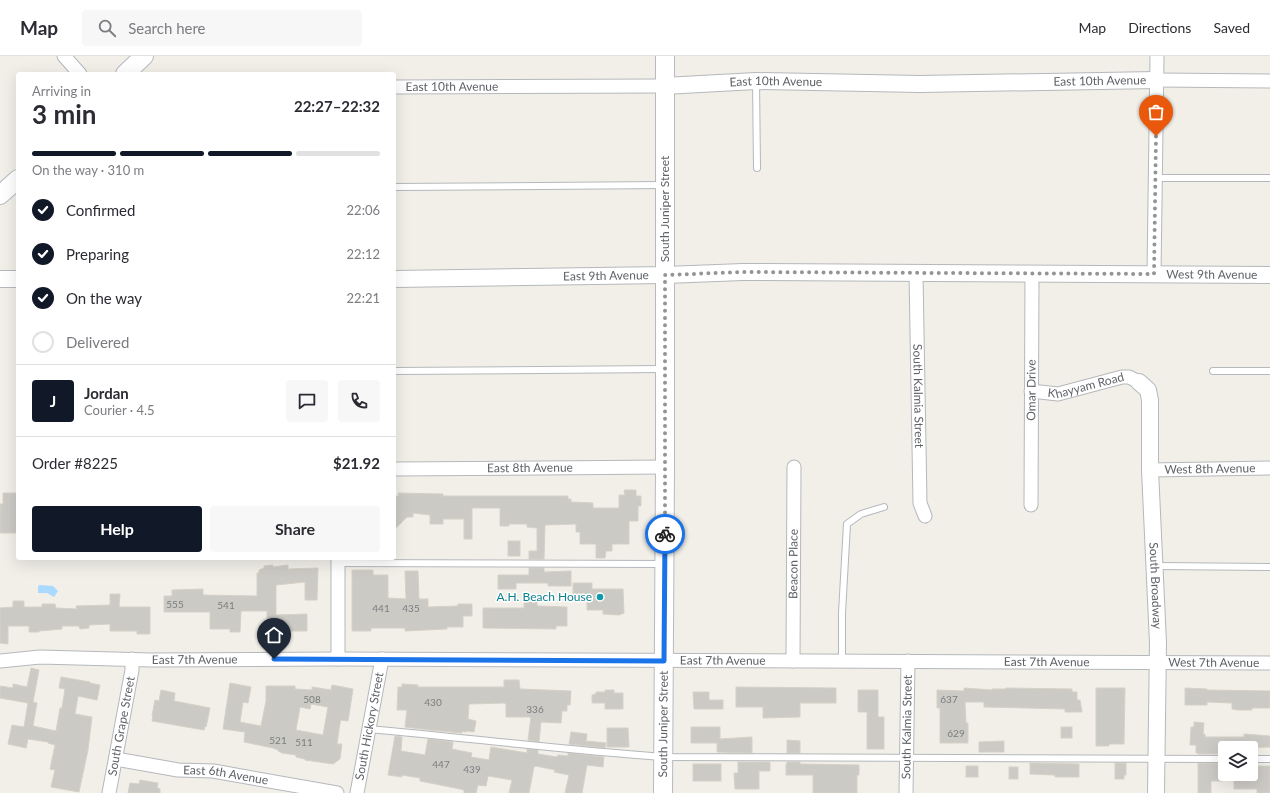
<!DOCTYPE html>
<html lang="en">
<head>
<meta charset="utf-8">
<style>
	:root { --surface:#fff; --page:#f7f7f7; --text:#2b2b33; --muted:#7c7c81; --line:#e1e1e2; --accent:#111827 }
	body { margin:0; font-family:Lato,sans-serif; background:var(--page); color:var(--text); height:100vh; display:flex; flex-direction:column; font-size:15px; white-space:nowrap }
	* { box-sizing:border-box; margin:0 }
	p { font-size:13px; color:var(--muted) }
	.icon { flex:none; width:22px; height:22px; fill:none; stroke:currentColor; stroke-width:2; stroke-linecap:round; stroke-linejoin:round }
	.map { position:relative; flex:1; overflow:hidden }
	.sheet { position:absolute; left:16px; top:16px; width:380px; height:488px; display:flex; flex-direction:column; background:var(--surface); border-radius:4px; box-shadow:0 4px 16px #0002 }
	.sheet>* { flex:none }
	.controls { position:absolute; left:1218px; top:685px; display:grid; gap:8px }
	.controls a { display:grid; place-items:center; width:40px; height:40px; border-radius:4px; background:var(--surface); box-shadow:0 4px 16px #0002; font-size:20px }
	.pin { position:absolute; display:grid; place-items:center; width:34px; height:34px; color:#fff; margin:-41px -17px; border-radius:50% 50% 50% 0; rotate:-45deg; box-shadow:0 0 4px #0007 }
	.pin .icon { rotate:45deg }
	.courier { position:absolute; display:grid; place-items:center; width:40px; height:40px; margin:-20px; border:3px solid #1a73e8; border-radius:50%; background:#fff; color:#222; box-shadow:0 1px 5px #0007 }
	.head em { font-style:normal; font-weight:700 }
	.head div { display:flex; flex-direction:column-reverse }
	.head { display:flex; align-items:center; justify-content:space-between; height:68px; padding:0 16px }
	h1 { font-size:26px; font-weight:700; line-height:30px }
	.bar { display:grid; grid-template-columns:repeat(4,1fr); gap:6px 4px; align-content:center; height:48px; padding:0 16px }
	.bar i { height:5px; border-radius:3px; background:var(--line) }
	.bar .active { background:var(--accent) }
	.bar p { grid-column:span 4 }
	.line { display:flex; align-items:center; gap:10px; padding:0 16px; border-top:1px solid var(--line) }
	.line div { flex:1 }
	.round { display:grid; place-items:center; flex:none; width:42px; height:42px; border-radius:4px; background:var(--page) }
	ol { padding:0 16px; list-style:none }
	li { display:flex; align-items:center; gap:12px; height:44px }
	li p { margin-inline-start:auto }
	li .icon { padding:4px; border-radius:50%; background:var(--accent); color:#fff; stroke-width:4 }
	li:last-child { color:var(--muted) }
	li i { width:22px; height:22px; border:2px solid var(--line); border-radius:50% }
	.action { display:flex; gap:8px; margin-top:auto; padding:8px 16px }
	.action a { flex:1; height:46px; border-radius:4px; background:var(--accent); color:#fff; font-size:16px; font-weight:700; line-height:46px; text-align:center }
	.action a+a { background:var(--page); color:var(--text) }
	header { display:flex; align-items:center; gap:24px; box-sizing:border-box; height:56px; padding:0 20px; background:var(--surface); border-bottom:1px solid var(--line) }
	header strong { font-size:19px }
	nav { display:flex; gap:22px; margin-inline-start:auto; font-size:14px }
	.search { width:280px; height:36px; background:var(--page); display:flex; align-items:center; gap:10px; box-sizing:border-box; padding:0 14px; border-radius:4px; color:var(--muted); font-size:15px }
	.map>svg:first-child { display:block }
	.water { fill:#aadaff }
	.building { fill:#cccac5; stroke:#d6d1c6; fill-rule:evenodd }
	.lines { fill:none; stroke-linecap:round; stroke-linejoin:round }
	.service-casing { stroke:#b5b8bc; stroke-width:8 }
	.minor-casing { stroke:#b5b8bc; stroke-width:15 }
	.tertiary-casing { stroke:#b5b8bc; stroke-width:18 }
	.secondary-casing { stroke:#b6babf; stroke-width:20 }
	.service { stroke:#fff; stroke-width:6 }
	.minor { stroke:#fff; stroke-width:13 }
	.tertiary { stroke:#fff; stroke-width:16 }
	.secondary { stroke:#fff; stroke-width:18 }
	.done { stroke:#929495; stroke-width:4; stroke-dasharray:0 7.2 }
	.route { stroke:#1a73e8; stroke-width:5 }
	.culture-dot { fill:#0f9aa8; stroke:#fff; stroke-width:1.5 }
	.labels { text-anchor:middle; stroke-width:3; stroke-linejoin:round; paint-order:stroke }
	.number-label { font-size:10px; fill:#7a7d7f }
	.street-label { font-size:12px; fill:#5f6368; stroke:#fff }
	.culture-label { font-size:12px; fill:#0d838f; stroke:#fff; text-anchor:end }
</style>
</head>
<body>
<header>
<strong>Map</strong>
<div class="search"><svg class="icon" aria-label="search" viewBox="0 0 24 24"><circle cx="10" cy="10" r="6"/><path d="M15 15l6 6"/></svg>Search here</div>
<nav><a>Map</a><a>Directions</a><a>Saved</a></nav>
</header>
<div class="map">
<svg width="1270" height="737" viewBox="0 0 1270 737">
	<rect width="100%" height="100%" fill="#f1efe8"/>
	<polygon class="water" points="39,529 53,530 58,535 54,541 47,537 38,537 38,531"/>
	<g class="building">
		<polygon points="624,434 636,434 636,440 641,440 641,450 638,450 638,465 629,465 629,488 612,488 612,495 606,495 605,502 596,502 596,488 580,488 580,476 576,476 576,468 545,469 544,503 529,503 529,495 537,495 537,472 527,471 527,468 509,468 509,470 500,470 500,452 472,452 472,483 464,483 464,463 443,463 443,468 430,468 430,459 413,457 413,461 407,461 394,474 394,440 399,440 398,437 443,438 443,440 568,440 568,443 571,443 571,446 593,447 593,452 619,452 619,439 625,439"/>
		<polygon points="3,437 17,437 17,477 0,477 0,448 3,448"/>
		<rect x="508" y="485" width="12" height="15"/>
		<polygon points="273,509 273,511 288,509 288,513 318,512 317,544 305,544 305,526 276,529 276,559 307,558 307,575 274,575 275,567 267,567 267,555 241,555 240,576 230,576 230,573 210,573 210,556 164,556 164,540 172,540 172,534 203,533 203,539 257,540 257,517 259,517 259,514 264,512 264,510"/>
		<polygon points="529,512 544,512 544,516 571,515 571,530 548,530 548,527 516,527 516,533 498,533 498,519 529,519"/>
		<polygon points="352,514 373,514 373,519 388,519 388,542 406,543 405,515 418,515 419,543 428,543 428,551 458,550 458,548 472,548 472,560 463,560 463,571 447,571 447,573 405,575 405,572 371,572 371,575 352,575"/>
		<polygon points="573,527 592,527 592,533 623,533 624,557 619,559 603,558 603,554 587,554 587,542 573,542"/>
		<polygon points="110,538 120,538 119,551 150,551 150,578 137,578 137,575 110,575 110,568 89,569 89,572 80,573 79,570 62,570 62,573 39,575 39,576 29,576 29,570 8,570 8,588 0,587 0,552 13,551 13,545 24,545 24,551 42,551 42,548 55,548 56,552 77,553 76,550 110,549"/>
		<polygon points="524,545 537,545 537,550 567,551 567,570 556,570 556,573 483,572 483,552 524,552"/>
		<polygon points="31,612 39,614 33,646 37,647 33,670 56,675 60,652 62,652 65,633 59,632 61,621 90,626 90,627 100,629 97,644 78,640 75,658 92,661 88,694 79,736 51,731 55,714 50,713 55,689 48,687 48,686 28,683 26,692 8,688 12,669 24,671 28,647 0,642 0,630 13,632 13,628 27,631"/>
		<polygon points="504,624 519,624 520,633 571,635 570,649 567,649 567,655 562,655 561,667 541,666 539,686 528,684 531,661 506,661 506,648 504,647 469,648 468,663 476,665 474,676 467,675 466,676 462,675 462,677 430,674 405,671 407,654 397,654 398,631 402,631 402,628 418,629 418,631 504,631"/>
		<path d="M230 627 251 631 248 647 243 646 240 666 261 670 266 645V630H295V633L312 634V631L331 634 332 629 353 633 348 665 341 664 340 667 337 688H342L340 703 333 708 305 704V703L296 701V699L282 697 278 695V694L273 692 244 686 245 676 223 673ZM311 648 328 651 323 679 296 674 300 651 310 653Z"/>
		<polygon points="736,631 836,632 836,647 800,647 800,661 763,662 763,651 736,651"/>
		<polygon points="964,632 992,634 992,633 1006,633 1006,632 1072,633 1072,636 1077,636 1077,644 1080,644 1082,656 1065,656 1065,653 984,651 984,646 965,646 966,667 968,667 968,687 940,687 940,652 937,652 937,634 964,635"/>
		<polygon points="1096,632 1125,632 1124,688 1109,688 1109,690 1096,690"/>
		<polygon points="1185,632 1207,633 1207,634 1270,635 1270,652 1252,652 1252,654 1238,654 1232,653 1232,647 1207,646 1207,649 1185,649"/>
		<polygon points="161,634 175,637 174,645 210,652 206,671 205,670 204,674 152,665 153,660 152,660 155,644 159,645"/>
		<polygon points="605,634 614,634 614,637 623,637 623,653 605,653 605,647 592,647 592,639 596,638 596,636 605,636"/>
		<polygon points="858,634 878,634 878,661 884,661 884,693 867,693 867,656 858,656"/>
		<polygon points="693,636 709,636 709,644 723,644 723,653 694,653"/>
		<polygon points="1194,666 1204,667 1203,678 1205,678 1205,681 1244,681 1244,678 1270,680 1270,691 1225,692 1225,696 1223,696 1223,698 1198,698 1198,697 1196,697 1196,689 1190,689 1191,671 1194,671"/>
		<polygon points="691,671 720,671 720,683 752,681 752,697 717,696 717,687 691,687"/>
		<rect x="1061" y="671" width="11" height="11"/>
		<polygon points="607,672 628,672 629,691 607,691"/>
		<polygon points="571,676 587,678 586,685 606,687 605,692 569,688"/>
		<polygon points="395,680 402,681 401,695 425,699 428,683 453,686 452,693 472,697 471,701 489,704 491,691 527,697 527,693 538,694 538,698 557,701 558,699 568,700 568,697 604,701 603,711 587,709 582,737 565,737 569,719 554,716 555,714 536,710 534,711 529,737 509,737 512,724 488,720 486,730 478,729 476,737 464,737 464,734 460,733 420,725 420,722 402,719 402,721 388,719"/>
		<polygon points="787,684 800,685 800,697 787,697"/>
		<polygon points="1004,685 1004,696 979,696 979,686"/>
		<polygon points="738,706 770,706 770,715 759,715 759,733 735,733 734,717 738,717"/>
		<polygon points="787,706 800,706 800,708 859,709 859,719 857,719 857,737 813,737 813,719 786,719 786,708 787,708"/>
		<polygon points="1030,707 1079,708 1079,721 1055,721 1055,719 1030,718"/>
		<polygon points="1115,707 1126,707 1126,719 1124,719 1124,723 1115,723"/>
		<polygon points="1198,707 1223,707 1223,725 1211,725 1211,737 1198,737"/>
		<rect x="693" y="708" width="28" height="17"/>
		<rect x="966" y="710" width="12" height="11"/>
		<polygon points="1258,710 1270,710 1270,737 1257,737 1257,733 1234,733 1234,719 1258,719"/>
		<rect x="1009" y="711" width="9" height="12"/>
		<polygon points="140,724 158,727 157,732 160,733 160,737 128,737 130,727 139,728"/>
	</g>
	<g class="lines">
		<defs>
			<g id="service">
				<polyline points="756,25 757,112"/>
				<polyline points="1155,122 1270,122"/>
				<polyline points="394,131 664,129"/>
				<polyline points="394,315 663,313"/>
				<polyline points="1213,315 1270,315"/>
				<polyline points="338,507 663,508"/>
				<polyline points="1156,510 1270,511"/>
				<polyline points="842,605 842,557 847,468 861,458 884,451"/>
				<path d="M369 673C468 682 565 694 663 701L1225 703"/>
				<polyline points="1251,703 1270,703"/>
			</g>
			<g id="minor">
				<polyline points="64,0 80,18"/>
				<polyline points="1157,24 1270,25"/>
				<path id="s1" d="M394 31 664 30"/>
				<path id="s2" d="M916 218 920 447 925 460"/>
				<polyline points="1154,218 1157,0"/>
				<path id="s3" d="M1031 335 1058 338 1122 321H1129L1139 326"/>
				<path id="s4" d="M394 413 665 411"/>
				<path id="s5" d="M1150 414 1270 412"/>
				<path id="s6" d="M1031 449 1032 218"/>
				<polyline points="338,603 338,502"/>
				<path id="s7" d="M0 605 40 601 151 604 338 603 1270 607"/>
				<path id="s8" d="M793 605 794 411"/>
				<path id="s9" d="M116 703 178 714 213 715 337 737"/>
				<path id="s10" d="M109 737 132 614V603"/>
				<path id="s11" d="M357 737 382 603"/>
				<path id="s12" d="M906 737 908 605"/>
			</g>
			<g id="tertiary">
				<path id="s13" d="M664 30 756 25 920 28 1157 24"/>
				<polyline points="0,223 18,223"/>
				<path id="s14" d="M394 223 665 219 743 216 1270 219"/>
				<path id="s15" d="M1139 326 1148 334 1150 344V414L1158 587 1156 737"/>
			</g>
			<g id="secondary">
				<polyline points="125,18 144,0"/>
				<polyline points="0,139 18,123"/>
				<path id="s16" d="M663 737 665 411V0"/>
			</g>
		</defs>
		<use href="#service" class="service-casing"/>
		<use href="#minor" class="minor-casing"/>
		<use href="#tertiary" class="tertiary-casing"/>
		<use href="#secondary" class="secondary-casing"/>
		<use href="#service" class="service"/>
		<use href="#minor" class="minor"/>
		<use href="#tertiary" class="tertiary"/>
		<use href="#secondary" class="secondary"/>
	</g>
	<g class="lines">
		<polyline class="done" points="665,478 665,219 743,216 1154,218 1156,80"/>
		<polyline class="route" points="274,603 664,605 665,478"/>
	</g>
	<circle class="culture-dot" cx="600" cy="541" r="4"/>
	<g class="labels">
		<g class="number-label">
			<text x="175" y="552">555</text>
			<text x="226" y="553">541</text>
			<text x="381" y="556">441</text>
			<text x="411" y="556">435</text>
			<text x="312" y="647">508</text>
			<text x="949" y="647">637</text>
			<text x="433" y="650">430</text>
			<text x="535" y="657">336</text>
			<text x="956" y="681">629</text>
			<text x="278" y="688">521</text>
			<text x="304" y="690">511</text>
			<text x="441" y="712">447</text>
			<text x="472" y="717">439</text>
		</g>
		<g class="street-label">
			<text dy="4" stroke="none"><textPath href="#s13" startOffset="436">East 10th Avenue</textPath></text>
			<text dy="4" stroke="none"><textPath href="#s13" startOffset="112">East 10th Avenue</textPath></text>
			<text dy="4" stroke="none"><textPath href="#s1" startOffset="58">East 10th Avenue</textPath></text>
			<text transform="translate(665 153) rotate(-90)" y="4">South Juniper Street</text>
			<text dy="4" stroke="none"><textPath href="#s14" startOffset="818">West 9th Avenue</textPath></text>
			<text dy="4" stroke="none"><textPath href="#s14" startOffset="212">East 9th Avenue</textPath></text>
			<text dy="4" stroke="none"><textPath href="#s3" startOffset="56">Khayyam Road</textPath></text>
			<text dy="4" stroke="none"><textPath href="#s6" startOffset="115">Omar Drive</textPath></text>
			<text dy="4" stroke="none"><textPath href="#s2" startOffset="122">South Kalmia Street</textPath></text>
			<text dy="4" stroke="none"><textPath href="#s4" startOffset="136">East 8th Avenue</textPath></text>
			<text dy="4" stroke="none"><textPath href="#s5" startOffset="60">West 8th Avenue</textPath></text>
			<text dy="4" stroke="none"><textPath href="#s8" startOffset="97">Beacon Place</textPath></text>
			<text dy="4" stroke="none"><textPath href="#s15" startOffset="208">South Broadway</textPath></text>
			<text dy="4" stroke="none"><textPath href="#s7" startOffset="195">East 7th Avenue</textPath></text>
			<text dy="4" stroke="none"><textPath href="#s7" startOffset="723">East 7th Avenue</textPath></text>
			<text dy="4" stroke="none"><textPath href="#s7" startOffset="1047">East 7th Avenue</textPath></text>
			<text dy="4" stroke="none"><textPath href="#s7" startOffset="1214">West 7th Avenue</textPath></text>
			<text dy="4" stroke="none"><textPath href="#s16" startOffset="69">South Juniper Street</textPath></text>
			<text dy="4" stroke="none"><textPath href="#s10" startOffset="68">South Grape Street</textPath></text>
			<text dy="4" stroke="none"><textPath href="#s11" startOffset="68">South Hickory Street</textPath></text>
			<text dy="4" stroke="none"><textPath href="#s12" startOffset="66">South Kalmia Street</textPath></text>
			<text dy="4" stroke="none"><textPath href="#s9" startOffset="111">East 6th Avenue</textPath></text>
		</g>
		<g class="culture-label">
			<text x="592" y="545">A.H. Beach House</text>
		</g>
	</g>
</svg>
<div class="controls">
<a><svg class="icon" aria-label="layers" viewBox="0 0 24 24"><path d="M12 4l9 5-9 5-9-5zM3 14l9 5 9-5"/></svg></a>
</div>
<div class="pin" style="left:1156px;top:80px;background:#ea580c"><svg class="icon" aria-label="bag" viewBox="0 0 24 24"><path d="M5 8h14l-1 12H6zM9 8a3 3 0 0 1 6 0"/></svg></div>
<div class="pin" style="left:274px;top:603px;background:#1f2937"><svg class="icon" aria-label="home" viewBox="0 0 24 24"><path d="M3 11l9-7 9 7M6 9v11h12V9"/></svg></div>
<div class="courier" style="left:665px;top:478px"><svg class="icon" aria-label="bike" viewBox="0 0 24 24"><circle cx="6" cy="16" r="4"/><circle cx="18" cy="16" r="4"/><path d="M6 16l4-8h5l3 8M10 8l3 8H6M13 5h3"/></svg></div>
<section class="sheet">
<div class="head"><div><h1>3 min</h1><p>Arriving in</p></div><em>22:27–22:32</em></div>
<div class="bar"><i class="active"></i><i class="active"></i><i class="active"></i><i></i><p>On the way · 310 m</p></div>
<ol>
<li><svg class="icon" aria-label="check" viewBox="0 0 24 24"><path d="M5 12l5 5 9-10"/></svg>Confirmed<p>22:06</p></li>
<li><svg class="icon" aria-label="check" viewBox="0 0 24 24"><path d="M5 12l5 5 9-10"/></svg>Preparing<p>22:12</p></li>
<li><svg class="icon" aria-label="check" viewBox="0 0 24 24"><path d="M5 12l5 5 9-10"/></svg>On the way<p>22:21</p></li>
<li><i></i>Delivered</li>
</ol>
<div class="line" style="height:72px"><b class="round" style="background:var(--accent);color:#fff">J</b><div><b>Jordan</b><p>Courier · 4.5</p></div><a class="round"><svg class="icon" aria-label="chat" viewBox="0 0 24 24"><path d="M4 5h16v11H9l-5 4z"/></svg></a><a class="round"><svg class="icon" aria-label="phone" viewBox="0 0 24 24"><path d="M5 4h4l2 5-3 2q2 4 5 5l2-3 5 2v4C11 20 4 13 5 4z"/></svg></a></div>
<div class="line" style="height:52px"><div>Order #8225</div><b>$21.92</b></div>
<div class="action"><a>Help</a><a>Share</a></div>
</section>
</div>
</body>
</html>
